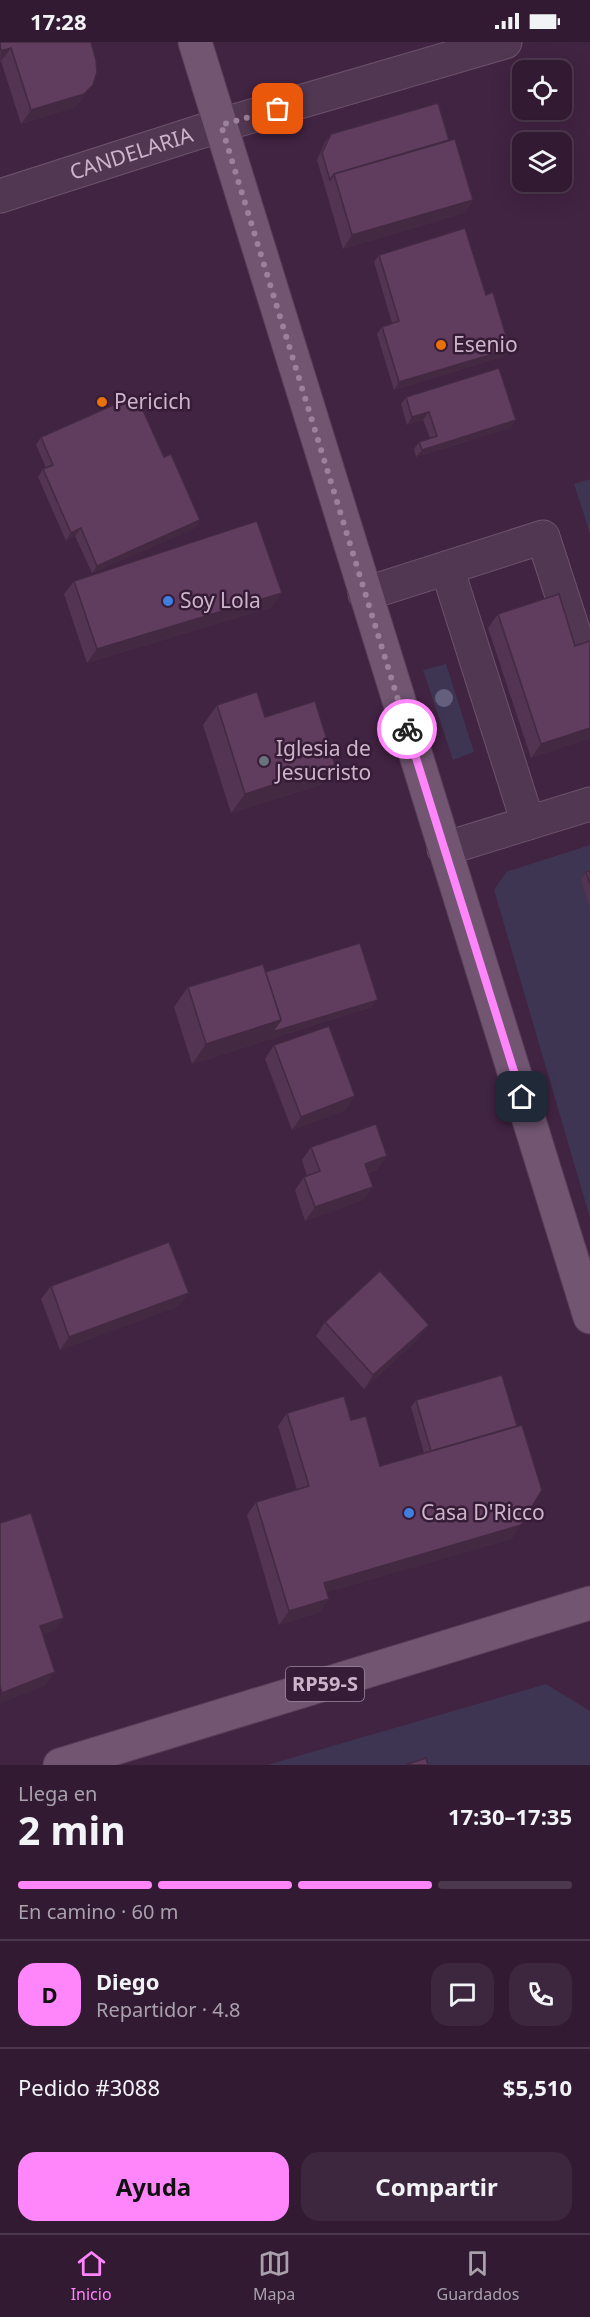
<!DOCTYPE html>
<html lang="es">
<head>
<meta charset="utf-8">
<style>
	:root { --surface:#311a32; --page:#3d273e; --text:#f1f3f6; --muted:#a8a1ac; --line:#4c384d; --accent:#ff85fb }
	body { margin:0; font-family:"Noto Sans",sans-serif; background:var(--page); color:var(--text); height:100vh; display:flex; flex-direction:column; font-size:22px; white-space:nowrap }
	* { box-sizing:border-box; margin:0 }
	p { font-size:20px; color:var(--muted) }
	.icon { flex:none; width:33px; height:33px; fill:none; stroke:currentColor; stroke-width:2; stroke-linecap:round; stroke-linejoin:round }
	.map { position:relative; height:1723px; overflow:hidden }
	.details { display:flex; flex-direction:column; background:var(--surface); flex:1 }
	.details>* { flex:none }
	.fabs { position:absolute; left:512px; top:18px; display:grid; gap:12px }
	.fabs a { display:grid; place-items:center; width:60px; height:60px; border-radius:12px; background:var(--surface); box-shadow:0 6px 24px #0002,0 0 0 2px var(--line); font-size:30px }
	.pin { position:absolute; display:grid; place-items:center; width:51px; height:51px; color:#fff; margin:-26px; border-radius:12px; box-shadow:0 3px 9px #0006 }
	.courier { position:absolute; display:grid; place-items:center; width:60px; height:60px; margin:-30px; border:4px solid #ff85fb; border-radius:50%; background:#fff; color:#222; box-shadow:0 2px 8px #0007 }
	.head em { font-style:normal; font-weight:700 }
	.head div { display:flex; flex-direction:column-reverse }
	.head { display:flex; align-items:center; justify-content:space-between; height:102px; padding:0 18px }
	h1 { font-size:39px; font-weight:700; line-height:45px }
	.bar { display:grid; grid-template-columns:repeat(4,1fr); gap:9px 6px; align-content:center; height:72px; padding:0 18px }
	.bar i { height:8px; border-radius:4px; background:var(--line) }
	.bar .on { background:var(--accent) }
	.bar p { grid-column:span 4 }
	.line { display:flex; align-items:center; gap:15px; padding:0 18px; border-top:2px solid var(--line) }
	.line div { flex:1 }
	.round { display:grid; place-items:center; flex:none; width:63px; height:63px; border-radius:18px; background:var(--page) }
	.button { display:flex; gap:12px; margin-top:auto; padding:12px 18px }
	.button a { flex:1; height:69px; border-radius:18px; background:var(--accent); color:#111; font-size:24px; font-weight:700; line-height:69px; text-align:center }
	.button a+a { background:var(--page); color:var(--text) }
	.status { display:flex; justify-content:space-between; align-items:center; height:42px; padding:0 30px; background:var(--surface); direction:ltr }
	.status svg { height:16px; fill:currentColor }
	.menu { display:flex; justify-content:space-around; align-items:center; height:84px; border-top:2px solid var(--line); background:var(--surface); font-size:16px; color:var(--muted) }
	.menu a { display:grid; justify-items:center; gap:3px }
	.menu .on { color:var(--accent) }
	.map>svg:first-child { display:block }
	.green { fill:#3e3553 }
	.lines { fill:none; stroke-linecap:round; stroke-linejoin:round }
	.minor-casing { stroke:#6c526b; stroke-width:35 }
	.major-casing { stroke:#573e57; stroke-width:35 }
	.minor { stroke:#513751; stroke-width:33 }
	.major { stroke:#715571; stroke-width:33 }
	.tree { fill:#645f7d }
	.wall { fill:#533452 }
	.shaded-wall { fill:#432a42 }
	.building { fill:#603c5f; stroke:#432a42; stroke-width:1.5 }
	.done { stroke:#9b819b; stroke-width:6; stroke-dasharray:0 10.8 }
	.route { stroke:#ff85fb; stroke-width:8 }
	.food-dot { fill:#e8710a; stroke:#361c36; stroke-width:2 }
	.shop-dot { fill:#3f7fe0; stroke:#361c36; stroke-width:2 }
	.worship-dot { fill:#6b7280; stroke:#361c36; stroke-width:2 }
	.labels { text-anchor:middle; stroke-width:5; stroke-linejoin:round; paint-order:stroke }
	.shield { fill:#361c36; stroke:#9f869e; stroke-width:1.5 }
	.shield-label { font-size:20px; font-weight:bold; fill:#ccb4cb }
	.street-label { font-size:21px; fill:#ccb4cb; stroke:#361c36 }
	.poi-label { font-size:21px; fill:#ccb4cb; stroke:#361c36; text-anchor:start }
</style>
</head>
<body>
<div class="status"><b>17:28</b><svg viewBox="0 0 49 12"><path d="M0 12V9h3v3zM5 12V6h3v6zM10 12V3h3v9zM15 12V0h3v12zM26 1h20v11H26zM47 4h2v5h-2z"/></svg></div>
<div class="map">
<svg width="590" height="1723" viewBox="0 0 590 1723">
	<rect width="100%" height="100%" fill="#412342"/>
	<g class="green">
		<polygon points="590,437 590,484 588,485 574,442"/>
		<polygon points="446,622 474,710 453,718 423,628"/>
		<polygon points="590,803 590,1176 494,848 506,830"/>
		<polygon points="546,1642 590,1669 590,1723 267,1723"/>
	</g>
	<g class="lines">
		<defs>
			<g id="minor">
				<path id="s1" d="M0 154 221 83 505 0"/>
				<polyline points="447,526 528,781"/>
				<polyline points="365,552 543,495 590,640"/>
				<polyline points="444,807 590,762"/>
			</g>
			<g id="major">
				<polyline points="195,0 590,1275"/>
				<polyline points="60,1723 590,1561"/>
			</g>
		</defs>
		<use href="#minor" class="minor-casing"/>
		<use href="#major" class="major-casing"/>
		<use href="#minor" class="minor"/>
		<use href="#major" class="major"/>
	</g>
	<circle class="tree" cx="444" cy="656" r="9"/>
	<g class="wall">
		<polygon points="0,0 91,0 83,56 75,65 21,82 1,19 0,20"/>
		<polygon points="331,92 449,98 473,158 464,171 343,207 317,118 325,100"/>
		<polygon points="379,213 505,314 394,348 377,292 382,285 392,281 374,220"/>
		<polygon points="406,355 516,378 510,386 416,415 414,407 419,400 430,396 423,378 407,383 401,362"/>
		<polygon points="41,395 164,415 200,478 195,486 92,531 75,494 66,499 38,435 43,427 46,426 36,403"/>
		<polygon points="590,482 590,492 588,485"/>
		<polygon points="74,539 272,565 87,621 64,552"/>
		<polygon points="498,572 575,604 590,696 531,716 488,586"/>
		<polygon points="217,663 265,675 321,743 231,771 203,683"/>
		<polygon points="590,829 590,866 581,838 586,830"/>
		<polygon points="265,930 372,965 192,1022 174,965 188,945"/>
		<polygon points="274,1003 346,1068 292,1088 265,1017"/>
		<polygon points="311,1105 378,1127 368,1131 363,1158 305,1179 295,1148 304,1135 307,1134 302,1118"/>
		<polygon points="51,1244 179,1264 60,1308 41,1257"/>
		<polygon points="325,1280 419,1296 364,1347 316,1294"/>
		<polygon points="416,1358 512,1497 327,1550 320,1570 279,1583 247,1473 256,1460 297,1448 278,1384 287,1371 351,1378 380,1424 424,1411 411,1365"/>
	</g>
	<g class="shaded-wall">
		<polygon points="11,6 1,19 0,20 1,9"/>
		<polygon points="93,43 83,56 75,65 21,82 31,68"/>
		<polygon points="473,158 464,171 343,207 352,193"/>
		<polygon points="510,307 505,314 394,348 399,340"/>
		<polygon points="429,370 423,378 407,383 412,375"/>
		<polygon points="516,378 510,386 416,415 422,408"/>
		<polygon points="200,478 195,486 92,531 97,524"/>
		<polygon points="81,486 75,494 66,499 71,491"/>
		<polygon points="282,551 272,565 87,621 97,607"/>
		<polygon points="590,686 590,696 531,716 541,702"/>
		<polygon points="335,723 321,743 231,771 245,752"/>
		<polygon points="378,958 372,965 192,1022 206,1002 281,978"/>
		<polygon points="355,1054 346,1068 292,1088 301,1075"/>
		<polygon points="387,1114 378,1127 355,1135 365,1122"/>
		<polygon points="373,1145 363,1158 305,1179 315,1165"/>
		<polygon points="189,1251 179,1264 60,1308 69,1295"/>
		<polygon points="429,1283 419,1296 364,1347 373,1333"/>
		<polygon points="521,1483 512,1497 315,1554 324,1541"/>
		<polygon points="329,1557 320,1570 279,1583 289,1569"/>
		<polygon points="64,1576 55,1589 30,1597 40,1584"/>
		<polygon points="55,1630 45,1644 0,1662 0,1654 2,1651"/>
	</g>
	<g class="building">
		<polygon points="0,0 91,0 96,18 97,30 93,43 84,52 31,68 11,6 1,9"/>
		<polygon points="438,61 449,98 334,132 330,138 322,111 331,92"/>
		<polygon points="455,97 473,158 352,193 334,132"/>
		<polygon points="465,186 486,253 493,250 510,307 399,340 382,285 399,279 379,213"/>
		<polygon points="499,326 516,378 422,408 419,400 437,394 429,370 412,375 406,355"/>
		<polygon points="136,353 164,415 171,412 200,478 97,524 81,486 71,491 43,427 53,423 41,395"/>
		<polygon points="257,479 282,551 97,607 74,539"/>
		<polygon points="559,552 575,604 590,599 590,686 541,702 498,572"/>
		<polygon points="257,650 265,675 315,659 335,723 245,752 217,663"/>
		<polygon points="590,829 590,842 586,830"/>
		<polygon points="360,901 378,958 272,990 281,978 265,930"/>
		<polygon points="263,922 281,978 206,1002 188,945"/>
		<polygon points="329,984 355,1054 301,1075 274,1003"/>
		<polygon points="376,1082 387,1114 365,1122 373,1145 315,1165 304,1135 320,1129 311,1105"/>
		<polygon points="169,1200 189,1251 69,1295 51,1244"/>
		<polygon points="380,1229 429,1283 373,1333 325,1280"/>
		<polygon points="502,1333 517,1384 431,1409 416,1358"/>
		<polygon points="344,1354 351,1378 366,1374 380,1424 522,1383 542,1448 521,1483 324,1541 329,1557 289,1569 256,1460 309,1444 287,1371"/>
		<polygon points="31,1471 64,1576 40,1584 55,1630 2,1651 0,1644 0,1481"/>
		<polygon points="426,1716 428,1723 405,1723"/>
	</g>
	<g class="lines">
		<polyline class="done" points="278,67 221,83 407,687"/>
		<polyline class="route" points="407,687 522,1055"/>
	</g>
	<g class="food-dot">
		<circle cx="441" cy="303" r="6"/>
		<circle cx="102" cy="360" r="6"/>
	</g>
	<g class="shop-dot">
		<circle cx="168" cy="559" r="6"/>
		<circle cx="409" cy="1471" r="6"/>
	</g>
	<circle class="worship-dot" cx="264" cy="719" r="6"/>
	<g class="labels">
		<rect class="shield" x="286" y="1625" width="78" height="34" rx="4.5"/>
		<g class="shield-label">
			<text x="325" y="1649">RP59-S</text>
		</g>
		<g class="street-label">
			<text dy="7" stroke="none"><textPath href="#s1" startOffset="138">CANDELARIA</textPath></text>
		</g>
		<g class="poi-label">
			<text x="453" y="310">Esenio</text>
			<text x="114" y="367">Pericich</text>
			<text x="180" y="566">Soy Lola</text>
			<text x="276" y="714">Iglesia de<tspan x="276" dy="24">Jesucristo</tspan></text>
			<text x="421" y="1478">Casa D'Ricco</text>
		</g>
	</g>
</svg>
<div class="fabs">
<a><svg class="icon" aria-label="locate" viewBox="0 0 24 24"><circle cx="12" cy="12" r="6"/><path d="M12 2v4M12 18v4M2 12h4M18 12h4"/></svg></a>
<a><svg class="icon" aria-label="layers" viewBox="0 0 24 24"><path d="M12 4l9 5-9 5-9-5zM3 14l9 5 9-5"/></svg></a>
</div>
<div class="pin" style="left:278px;top:67px;background:#ea580c"><svg class="icon" aria-label="bag" viewBox="0 0 24 24"><path d="M5 8h14l-1 12H6zM9 8a3 3 0 0 1 6 0"/></svg></div>
<div class="pin" style="left:522px;top:1055px;background:#1f2937"><svg class="icon" aria-label="home" viewBox="0 0 24 24"><path d="M3 11l9-7 9 7M6 9v11h12V9"/></svg></div>
<div class="courier" style="left:407px;top:687px"><svg class="icon" aria-label="bike" viewBox="0 0 24 24"><circle cx="6" cy="16" r="4"/><circle cx="18" cy="16" r="4"/><path d="M6 16l4-8h5l3 8M10 8l3 8H6M13 5h3"/></svg></div>
</div>
<section class="details">
<div class="head"><div><h1>2 min</h1><p>Llega en</p></div><em>17:30–17:35</em></div>
<div class="bar"><i class="on"></i><i class="on"></i><i class="on"></i><i></i><p>En camino · 60 m</p></div>
<div class="line" style="height:108px"><b class="round" style="background:var(--accent);color:#111">D</b><div><b>Diego</b><p>Repartidor · 4.8</p></div><a class="round"><svg class="icon" aria-label="chat" viewBox="0 0 24 24"><path d="M4 5h16v11H9l-5 4z"/></svg></a><a class="round"><svg class="icon" aria-label="phone" viewBox="0 0 24 24"><path d="M5 4h4l2 5-3 2q2 4 5 5l2-3 5 2v4C11 20 4 13 5 4z"/></svg></a></div>
<div class="line" style="height:78px"><div>Pedido #3088</div><b>$5,510</b></div>
<div class="button"><a>Ayuda</a><a>Compartir</a></div>
</section>
<nav class="menu">
<a class="on"><svg class="icon" aria-label="home" viewBox="0 0 24 24"><path d="M3 11l9-7 9 7M6 9v11h12V9"/></svg>Inicio</a>
<a><svg class="icon" aria-label="map" viewBox="0 0 24 24"><path d="M3 6l6-2 6 2 6-2v14l-6 2-6-2-6 2zM9 4v14M15 6v14"/></svg>Mapa</a>
<a><svg class="icon" aria-label="saved" viewBox="0 0 24 24"><path d="M7 4h10v16l-5-4-5 4z"/></svg>Guardados</a>
</nav>
</body>
</html>
